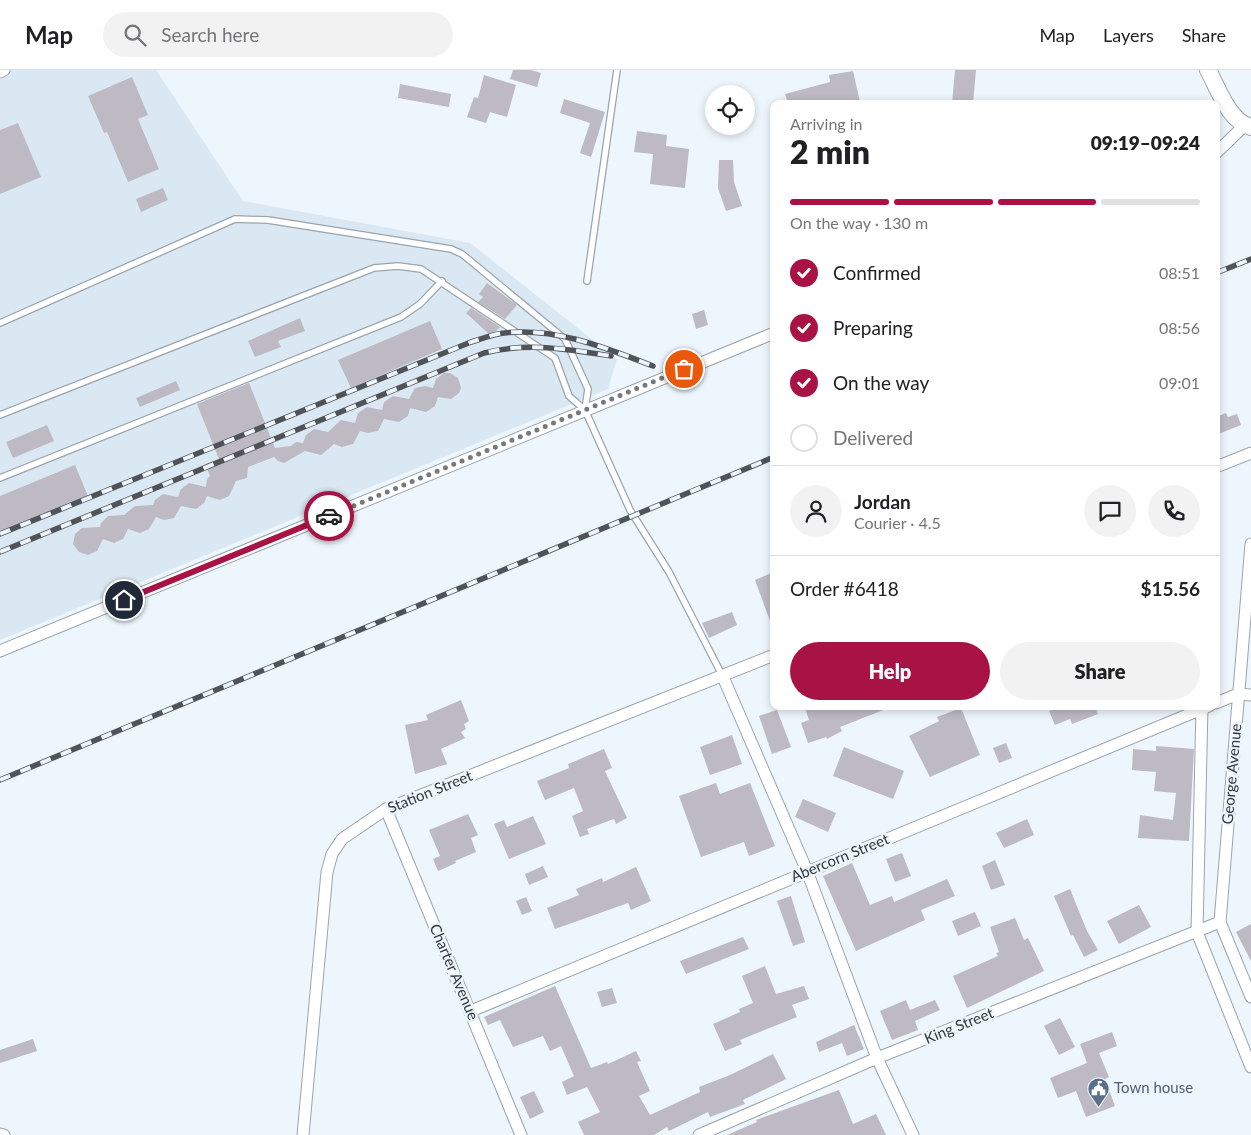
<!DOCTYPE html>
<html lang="en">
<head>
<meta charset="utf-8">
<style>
	:root { --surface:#fff; --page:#f2f2f2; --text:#202124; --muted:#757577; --line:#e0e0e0; --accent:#a81244 }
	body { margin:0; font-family:Lato,sans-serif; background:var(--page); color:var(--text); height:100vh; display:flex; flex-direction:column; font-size:19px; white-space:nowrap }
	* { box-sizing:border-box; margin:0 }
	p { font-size:16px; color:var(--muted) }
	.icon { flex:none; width:28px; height:28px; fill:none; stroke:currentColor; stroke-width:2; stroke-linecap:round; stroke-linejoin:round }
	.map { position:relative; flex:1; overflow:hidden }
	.sheet { position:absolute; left:770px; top:30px; width:450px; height:610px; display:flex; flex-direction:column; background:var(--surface); border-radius:10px; box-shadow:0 2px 8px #0003 }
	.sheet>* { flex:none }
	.controls { position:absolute; left:705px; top:15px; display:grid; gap:10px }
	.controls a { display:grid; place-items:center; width:50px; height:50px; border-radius:50%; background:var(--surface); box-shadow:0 2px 8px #0003; font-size:25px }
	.pin { position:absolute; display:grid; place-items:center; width:42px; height:42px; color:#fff; margin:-21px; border:2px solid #fff; border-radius:50%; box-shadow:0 1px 5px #0007 }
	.courier { position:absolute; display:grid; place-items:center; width:50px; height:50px; margin:-25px; border:4px solid #a81244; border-radius:50%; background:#fff; color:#222; box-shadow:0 1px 6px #0007 }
	.summary em { font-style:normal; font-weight:800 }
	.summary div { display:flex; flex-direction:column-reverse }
	.summary { display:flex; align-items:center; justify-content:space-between; height:85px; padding:0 20px }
	h1 { font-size:32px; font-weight:800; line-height:38px }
	.bar { display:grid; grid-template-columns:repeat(4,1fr); gap:8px 5px; align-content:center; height:60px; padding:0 20px }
	.bar i { height:6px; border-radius:4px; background:var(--line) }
	.bar .on { background:var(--accent) }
	.bar p { grid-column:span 4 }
	.line { display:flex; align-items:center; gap:12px; padding:0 20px; border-top:1px solid var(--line) }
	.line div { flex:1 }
	.round { display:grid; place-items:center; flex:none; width:52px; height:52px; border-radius:26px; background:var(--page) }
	ol { padding:0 20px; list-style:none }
	li { display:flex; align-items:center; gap:15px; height:55px }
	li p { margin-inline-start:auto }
	li .icon { padding:5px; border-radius:50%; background:var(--accent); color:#fff; stroke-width:4 }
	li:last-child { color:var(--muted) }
	li i { width:28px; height:28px; border:2px solid var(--line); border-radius:50% }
	.action { display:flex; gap:10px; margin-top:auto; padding:10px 20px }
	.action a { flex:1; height:58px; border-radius:30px; background:var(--accent); color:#fff; font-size:20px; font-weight:800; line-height:58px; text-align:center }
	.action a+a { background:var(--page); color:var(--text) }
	header { display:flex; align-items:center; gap:30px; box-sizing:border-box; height:70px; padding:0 25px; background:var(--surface); border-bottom:1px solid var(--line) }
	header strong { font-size:24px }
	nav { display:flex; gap:28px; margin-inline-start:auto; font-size:18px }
	.search { width:350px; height:45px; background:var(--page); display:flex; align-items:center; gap:12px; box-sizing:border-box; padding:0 18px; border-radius:28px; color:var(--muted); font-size:19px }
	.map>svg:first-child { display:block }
	.built { fill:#dae8f4 }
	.building { fill:#bebac3 }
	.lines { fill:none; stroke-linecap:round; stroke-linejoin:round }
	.lane-casing { stroke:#9ca4ab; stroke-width:8 }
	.street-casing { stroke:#9ca4ab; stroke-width:13 }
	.secondary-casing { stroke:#9ca4ab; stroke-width:18 }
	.lane { stroke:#fff; stroke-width:5.5 }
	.street { stroke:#fff; stroke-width:11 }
	.secondary { stroke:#fff; stroke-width:16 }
	.rail-casing { stroke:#505458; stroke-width:5.5 }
	.rail { stroke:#edf5fd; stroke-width:4; stroke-dasharray:11; stroke-linecap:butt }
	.done { stroke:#757a7e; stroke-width:5; stroke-dasharray:0 9 }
	.route { stroke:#a81244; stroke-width:6 }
	.labels { text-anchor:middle; stroke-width:5; stroke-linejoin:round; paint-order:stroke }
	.street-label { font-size:15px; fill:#34373a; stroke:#edf5fd }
	.service-label { font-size:15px; fill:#4e5e75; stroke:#edf5fd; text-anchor:start }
</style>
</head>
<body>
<header>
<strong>Map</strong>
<div class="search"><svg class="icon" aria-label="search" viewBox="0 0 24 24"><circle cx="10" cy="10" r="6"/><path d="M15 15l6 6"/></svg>Search here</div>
<nav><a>Map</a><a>Layers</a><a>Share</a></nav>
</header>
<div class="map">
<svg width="1251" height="1065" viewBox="0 0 1251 1065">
	<rect width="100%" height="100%" fill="#edf5fd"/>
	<polygon class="built" points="0,0 156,0 243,131 470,173 617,289 608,319 0,570"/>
	<g class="building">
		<polygon points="513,0 531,0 541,3 537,17 510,9"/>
		<polygon points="955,0 976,0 973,34 952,34"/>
		<polygon points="853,1 860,32 834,34 834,30 817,34 788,34 785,24 830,12 829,5"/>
		<polygon points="484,5 516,15 507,47 490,42 486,53 467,47 474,27 478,28"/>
		<polygon points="132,7 148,45 138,49 159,99 128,112 107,62 104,63 88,26"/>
		<polygon points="400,14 451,24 449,37 398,28"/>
		<polygon points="564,29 605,42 591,87 580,83 590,53 560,43"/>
		<polygon points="18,53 41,107 0,124 0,60"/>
		<polygon points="637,61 667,65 666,76 689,79 685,118 650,114 653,84 634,82"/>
		<polygon points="719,90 733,90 734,112 742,136 726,141 718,118"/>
		<polygon points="163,118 168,130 141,142 136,129"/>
		<polygon points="487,213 517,235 505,249 478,232 483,227 479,224"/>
		<polygon points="471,238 500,257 491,266 466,243"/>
		<polygon points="704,240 708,255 696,259 692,244"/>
		<polygon points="300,248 305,261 278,271 281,277 255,287 248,271"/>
		<polygon points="430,251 442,279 351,318 338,290"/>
		<polygon points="444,303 450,303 458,308 461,318 459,323 451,329 438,327 435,336 426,342 410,338 408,346 399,352 384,349 378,361 368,363 360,361 353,374 342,377 334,374 321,385 305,381 284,393 278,391 274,387 248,397 247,408 236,411 229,426 220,430 207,426 204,433 196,439 181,436 174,448 164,450 156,447 149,459 140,463 128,459 123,469 114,473 103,469 97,481 88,485 79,482 73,474 75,464 82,458 100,457 101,453 108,446 124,445 135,436 153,435 155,430 163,424 178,427 181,419 189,413 206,417 207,409 210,406 205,394 219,389 197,334 249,313 275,378 291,376 296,372 303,373 306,365 314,359 328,362 341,350 355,353 358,343 367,337 382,340 384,332 393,326 409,329 415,318 425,316 433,318 436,309"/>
		<polygon points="176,311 180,320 140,337 136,328"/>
		<polygon points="1226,343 1228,347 1237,344 1241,355 1216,365 1216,347"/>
		<polygon points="47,355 54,371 13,388 6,372"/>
		<polygon points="75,395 88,426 0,462 0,426"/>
		<polygon points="774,502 774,559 773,559 755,510"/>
		<polygon points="732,542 737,555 709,568 702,553"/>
		<polygon points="461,630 469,651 464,654 466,659 461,662 465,668 441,679 447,694 415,704 405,655 428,650 426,645"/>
		<polygon points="812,636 891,636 891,637 840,657 842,661 827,669 826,667 808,673 801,653 809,650 805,638"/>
		<polygon points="1060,636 1095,636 1098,644 1072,654 1070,649 1055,655 1049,641"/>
		<polygon points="961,638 980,685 930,707 909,666 939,651 937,647"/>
		<polygon points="777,640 791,677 772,684 759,646"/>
		<polygon points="732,665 742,694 710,705 700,677"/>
		<polygon points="1006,673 1012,688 999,693 993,678"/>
		<polygon points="1156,676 1194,679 1189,771 1138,768 1140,745 1173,750 1176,723 1154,721 1156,702 1132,700 1133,679 1156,681"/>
		<polygon points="844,677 904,701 893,729 833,706"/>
		<polygon points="604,679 612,698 605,701 627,748 616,754 614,749 587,759 589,764 580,767 572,746 583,741 574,718 545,730 537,711 569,698 568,694"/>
		<polygon points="716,713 720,724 750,713 775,776 749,786 744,772 701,787 679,726"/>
		<polygon points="803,729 836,743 828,762 795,747"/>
		<polygon points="468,744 478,765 471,768 476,782 455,791 456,793 438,801 433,789 440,786 429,760"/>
		<polygon points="533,746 546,774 509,789 494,754 504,750 507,757"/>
		<polygon points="1027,749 1034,765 1004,778 996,763"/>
		<polygon points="902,783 911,806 895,812 886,789"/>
		<polygon points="995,790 1005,815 991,820 982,796"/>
		<polygon points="852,793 870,835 892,826 894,832 947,809 955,826 921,840 925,850 856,881 823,806"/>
		<polygon points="543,796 548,807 529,815 525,804"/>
		<polygon points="636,797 651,831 631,840 628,833 555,859 547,838 579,825 576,819 602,808 603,812"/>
		<polygon points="1070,819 1087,861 1098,880 1084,887 1073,865 1071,866 1054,826"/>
		<polygon points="791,826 805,872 793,876 777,831"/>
		<polygon points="526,827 532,841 522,845 516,831"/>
		<polygon points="1139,835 1151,857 1119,874 1107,851"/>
		<polygon points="975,842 981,856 958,866 952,851"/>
		<polygon points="1015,848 1024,870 1028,868 1044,901 967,938 953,906 998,886 996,883 999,882 990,857"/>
		<polygon points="1251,854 1251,891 1236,862"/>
		<polygon points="743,867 749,879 686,904 680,891"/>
		<polygon points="765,896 776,924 804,916 809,929 792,935 797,947 740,970 742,974 725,981 713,954 740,942 739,939 753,933 742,906"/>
		<polygon points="555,916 591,998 607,992 608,994 636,981 641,991 637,992 650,1021 639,1026 650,1045 700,1022 699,1017 730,1005 773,984 786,1009 743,1030 745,1034 710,1047 708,1042 669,1061 667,1057 654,1065 584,1065 578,1052 600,1042 587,1017 567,1025 562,1012 574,1006 561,976 550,981 543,966 513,977 500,950 488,955 484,947"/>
		<polygon points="612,918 617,933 602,937 597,922"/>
		<polygon points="906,930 910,940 935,930 940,940 915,951 918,960 892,970 880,941"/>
		<polygon points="1060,948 1075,977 1059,985 1044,956"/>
		<polygon points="854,955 864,979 847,986 842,973 819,982 816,972"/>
		<polygon points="1112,962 1117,976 1099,983 1109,1007 1105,1009 1115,1036 1086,1047 1076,1021 1058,1028 1050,1008 1087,993 1080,974"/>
		<polygon points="33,969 37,981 0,993 0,980"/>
		<polygon points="839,1020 853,1054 876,1044 886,1065 727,1065 757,1052 756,1050"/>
		<polygon points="534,1021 544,1042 530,1049 520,1027"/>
	</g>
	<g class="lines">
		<defs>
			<g id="lane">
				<polyline points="587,211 617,0"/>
				<polyline points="0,253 235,149 268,150 451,179 462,184 565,269 588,319 585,340"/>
				<polyline points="0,345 374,198 398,196 421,199 555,288 569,326 585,340 630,440 669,502 723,607"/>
				<polyline points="0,408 401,247 420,234 442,211"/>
			</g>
			<g id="street">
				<polyline points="0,2 4,0"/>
				<polyline points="1216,83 1245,55"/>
				<polyline points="1216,397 1251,383"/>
				<polyline points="1251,474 1220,852 1251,927"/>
				<polyline points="0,581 774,263"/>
				<polyline points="723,607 807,801 877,988 913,1065"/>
				<polyline points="1216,633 1238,624 1251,625"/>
				<polyline points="1202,636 1197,862 1251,997"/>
				<polyline points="386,739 521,1065"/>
				<polyline points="471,941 1209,636"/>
				<polyline points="0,1064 4,1065"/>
				<polyline points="303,1065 327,802 332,784 342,769 386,739 774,585"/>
				<polyline points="699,1065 877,988 1220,852"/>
			</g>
			<path id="secondary" d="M1208 0C1218 18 1229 52 1251 57"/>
		</defs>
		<use href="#lane" class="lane-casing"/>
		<use href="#street" class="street-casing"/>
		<use href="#secondary" class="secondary-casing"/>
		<use href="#lane" class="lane"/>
		<use href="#street" class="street"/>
		<use href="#secondary" class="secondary"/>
		<defs>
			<g id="rail">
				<polyline points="1216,203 1251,189"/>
				<path d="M0 464 471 272C481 269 493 264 504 263 556 257 606 278 653 296"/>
				<path d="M0 482 484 283C527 272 568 279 611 286"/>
				<polyline points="0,710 774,387"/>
			</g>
		</defs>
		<use href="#rail" class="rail-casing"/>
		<use href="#rail" class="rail"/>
	</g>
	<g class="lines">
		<polyline class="done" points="329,446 684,299"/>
		<polyline class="route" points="124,530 329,446"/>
	</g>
	<defs>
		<symbol id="civic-pin" viewBox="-11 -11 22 30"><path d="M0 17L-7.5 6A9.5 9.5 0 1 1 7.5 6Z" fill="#5c6f8a" stroke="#edf5fd"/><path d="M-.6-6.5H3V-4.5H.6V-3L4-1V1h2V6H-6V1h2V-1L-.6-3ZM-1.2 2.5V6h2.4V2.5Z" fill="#fff"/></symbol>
	</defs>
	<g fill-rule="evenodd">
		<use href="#civic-pin" x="1086" y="1006" width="25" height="34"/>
	</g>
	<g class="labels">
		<g class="street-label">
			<text transform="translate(1232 704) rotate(-85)" y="5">George Avenue</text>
			<text transform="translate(430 722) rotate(-22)" y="5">Station Street</text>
			<text transform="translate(840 788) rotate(-22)" y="5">Abercorn Street</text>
			<text transform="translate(454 902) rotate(67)" y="5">Charter Avenue</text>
			<text transform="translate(959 956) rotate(-22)" y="5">King Street</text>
		</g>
		<g class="service-label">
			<text x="1114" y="1023">Town house</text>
		</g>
	</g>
</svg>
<div class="controls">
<a><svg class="icon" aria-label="locate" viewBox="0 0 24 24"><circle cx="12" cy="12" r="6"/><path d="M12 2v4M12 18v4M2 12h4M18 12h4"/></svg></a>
</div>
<div class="pin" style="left:684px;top:299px;background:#ea580c"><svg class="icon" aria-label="bag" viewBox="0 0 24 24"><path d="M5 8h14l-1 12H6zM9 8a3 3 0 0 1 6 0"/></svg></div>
<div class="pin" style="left:124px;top:530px;background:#1f2937"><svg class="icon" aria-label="home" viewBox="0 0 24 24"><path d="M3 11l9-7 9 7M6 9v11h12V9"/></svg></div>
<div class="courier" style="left:329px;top:446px"><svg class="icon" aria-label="car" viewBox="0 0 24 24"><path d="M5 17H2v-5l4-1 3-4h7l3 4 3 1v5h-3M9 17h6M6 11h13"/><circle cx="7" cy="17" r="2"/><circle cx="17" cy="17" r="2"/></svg></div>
<section class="sheet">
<div class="summary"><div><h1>2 min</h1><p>Arriving in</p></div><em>09:19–09:24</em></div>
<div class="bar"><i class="on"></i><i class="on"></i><i class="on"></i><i></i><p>On the way · 130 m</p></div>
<ol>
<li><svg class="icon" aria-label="check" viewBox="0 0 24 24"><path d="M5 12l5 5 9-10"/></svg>Confirmed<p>08:51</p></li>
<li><svg class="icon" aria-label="check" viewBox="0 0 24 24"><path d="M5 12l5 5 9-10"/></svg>Preparing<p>08:56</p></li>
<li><svg class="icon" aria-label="check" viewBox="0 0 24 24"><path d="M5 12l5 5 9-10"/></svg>On the way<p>09:01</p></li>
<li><i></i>Delivered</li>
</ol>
<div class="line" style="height:90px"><a class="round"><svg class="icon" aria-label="person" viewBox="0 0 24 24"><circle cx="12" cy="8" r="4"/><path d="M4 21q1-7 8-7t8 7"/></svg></a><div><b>Jordan</b><p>Courier · 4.5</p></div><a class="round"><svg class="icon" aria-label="chat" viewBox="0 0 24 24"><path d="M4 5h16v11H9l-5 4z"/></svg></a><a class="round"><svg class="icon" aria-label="phone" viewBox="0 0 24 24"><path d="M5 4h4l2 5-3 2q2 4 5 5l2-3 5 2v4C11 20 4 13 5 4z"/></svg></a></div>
<div class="line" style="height:65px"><div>Order #6418</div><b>$15.56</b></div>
<div class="action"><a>Help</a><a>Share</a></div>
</section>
</div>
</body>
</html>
